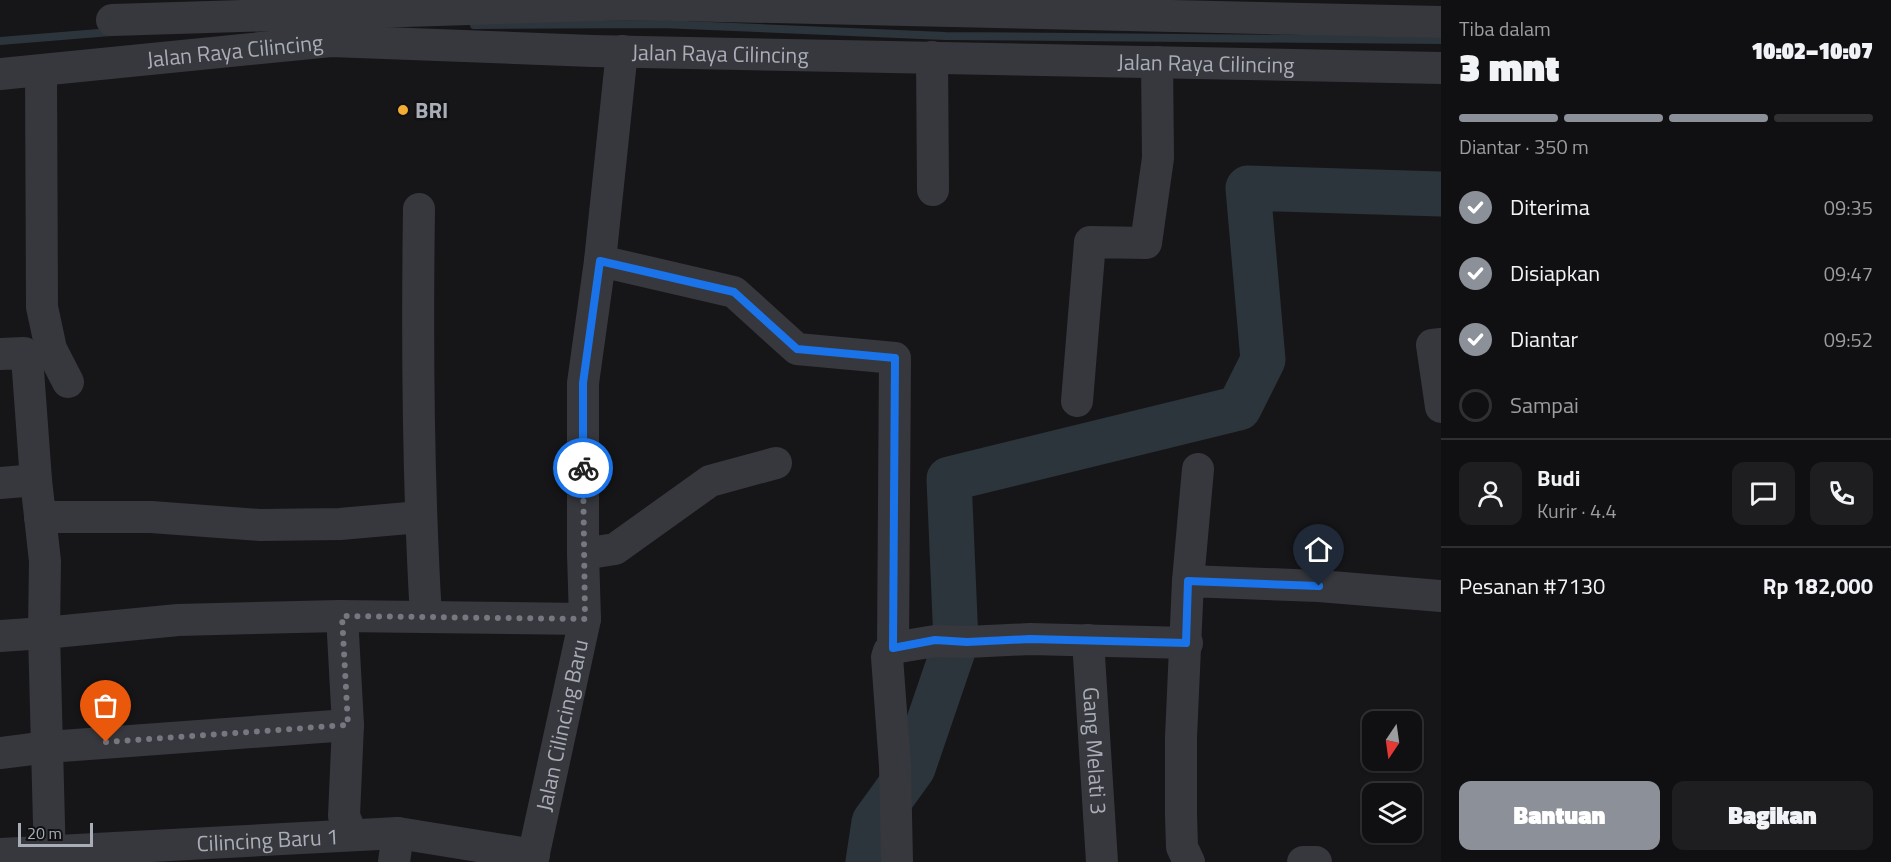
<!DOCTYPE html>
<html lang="id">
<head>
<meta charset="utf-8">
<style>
	:root { --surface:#101012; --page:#1e1e20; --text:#f1f3f6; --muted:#9c9d9f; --line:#303032; --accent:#8c9099 }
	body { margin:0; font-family:"Titillium Web",sans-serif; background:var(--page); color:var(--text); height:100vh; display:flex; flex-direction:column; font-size:22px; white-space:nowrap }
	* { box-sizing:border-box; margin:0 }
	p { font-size:20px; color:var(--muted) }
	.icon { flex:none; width:33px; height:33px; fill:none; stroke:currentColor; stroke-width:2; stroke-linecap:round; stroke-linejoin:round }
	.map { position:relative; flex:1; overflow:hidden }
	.side { display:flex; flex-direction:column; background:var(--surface); width:450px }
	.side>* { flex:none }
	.needle { width:39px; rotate:193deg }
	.controls { position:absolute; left:1362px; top:711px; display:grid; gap:12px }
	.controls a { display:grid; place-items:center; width:60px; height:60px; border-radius:12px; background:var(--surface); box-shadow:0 2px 4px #0004,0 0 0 2px var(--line); font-size:30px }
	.scale { position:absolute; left:18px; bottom:15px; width:75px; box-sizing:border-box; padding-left:6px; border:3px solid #a8adb8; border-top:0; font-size:16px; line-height:21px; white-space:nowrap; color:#a8adb8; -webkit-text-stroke:4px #111113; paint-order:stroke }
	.pin { position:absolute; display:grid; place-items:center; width:51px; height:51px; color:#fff; margin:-62px -26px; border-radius:50% 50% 50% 0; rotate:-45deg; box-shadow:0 0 6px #0007 }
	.pin .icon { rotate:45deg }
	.courier { position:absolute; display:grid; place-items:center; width:60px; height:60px; margin:-30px; border:4px solid #1a73e8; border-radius:50%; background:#fff; color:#222; box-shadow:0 2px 8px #0007 }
	.head em { font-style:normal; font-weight:800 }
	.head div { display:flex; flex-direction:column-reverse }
	.head { display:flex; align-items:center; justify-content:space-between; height:102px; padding:0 18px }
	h1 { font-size:39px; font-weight:800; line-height:45px }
	.bar { display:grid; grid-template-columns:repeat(4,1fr); gap:9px 6px; align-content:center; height:72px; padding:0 18px }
	.bar i { height:8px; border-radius:4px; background:var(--line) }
	.bar .active { background:var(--accent) }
	.bar p { grid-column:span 4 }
	.line { display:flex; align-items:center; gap:15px; padding:0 18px; border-top:2px solid var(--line) }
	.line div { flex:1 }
	.round { display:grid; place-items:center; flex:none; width:63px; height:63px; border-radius:12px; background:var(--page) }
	ol { padding:0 18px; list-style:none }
	li { display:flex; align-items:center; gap:18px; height:66px }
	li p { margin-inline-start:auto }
	li .icon { padding:6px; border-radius:50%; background:var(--accent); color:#fff; stroke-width:4 }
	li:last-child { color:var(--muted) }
	li i { width:33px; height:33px; border:3px solid var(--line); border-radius:50% }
	.action { display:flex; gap:12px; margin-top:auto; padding:12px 18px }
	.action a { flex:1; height:69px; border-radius:12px; background:var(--accent); color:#fff; font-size:24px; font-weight:800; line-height:69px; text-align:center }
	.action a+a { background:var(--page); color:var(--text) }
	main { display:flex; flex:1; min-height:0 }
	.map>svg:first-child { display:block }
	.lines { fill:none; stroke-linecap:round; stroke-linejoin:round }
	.stream { stroke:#2c353c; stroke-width:8 }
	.river { stroke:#2c353c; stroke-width:45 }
	.minor { stroke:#37383d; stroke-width:32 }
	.done { stroke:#757880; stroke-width:6; stroke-dasharray:0 10.8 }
	.route { stroke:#1a73e8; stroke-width:8 }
	.poi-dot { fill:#f3ad32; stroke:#111113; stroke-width:2 }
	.labels { text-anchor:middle; stroke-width:5; stroke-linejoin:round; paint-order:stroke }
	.street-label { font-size:22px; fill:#a8adb8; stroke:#111113 }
	.poi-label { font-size:22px; font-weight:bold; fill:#a8adb8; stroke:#111113; text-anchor:start }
</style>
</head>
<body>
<main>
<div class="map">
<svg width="1441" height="862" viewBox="0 0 1441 862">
	<rect width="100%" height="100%" fill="#161618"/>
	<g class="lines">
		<g class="stream">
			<polyline points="474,25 661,24 945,36 1441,40"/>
			<polyline points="0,41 111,32"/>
		</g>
		<polyline class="river" points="868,862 874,822 913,768 956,642 949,479 1239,408 1263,360 1248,188 1441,194"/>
		<g class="minor">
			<polyline points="112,20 634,4 1441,22"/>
			<polyline points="932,57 933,190"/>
			<polyline points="41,71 42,307 51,349 68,382"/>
			<path id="s1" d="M0 74 331 41 592 51 1441 68"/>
			<path d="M419 209C417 345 418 482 426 617"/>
			<polyline points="600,261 734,292 797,349 895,358 893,648"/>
			<polyline points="1441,344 1432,345 1441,407"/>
			<polyline points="0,354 24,353 27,357 36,480 45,561 44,633 50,862"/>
			<polyline points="1077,401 1090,242 1146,243 1158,158 1157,62"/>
			<polyline points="0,483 36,480"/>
			<polyline points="40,517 151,517 260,525 340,524 420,517"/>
			<polyline points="583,554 615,549 710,481 776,463"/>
			<polyline points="1188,581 1198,469"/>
			<polyline points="342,616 348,725 344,816 352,835"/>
			<polyline points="0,636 44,633 178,620 339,616 585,619"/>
			<path id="s2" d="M1088 640 1102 862"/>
			<polyline points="0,753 48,747 348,725"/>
			<path id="s3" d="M0 854 398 833 534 855"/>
			<polyline points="394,862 398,833"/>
			<path id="s4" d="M532 862 585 619 583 554V383L600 261 622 51"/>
			<polyline points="897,862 895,766 887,657 889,651 893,648 935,641 967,642 1030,639 1187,643"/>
			<polyline points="1189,862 1182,847 1181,815 1181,737 1188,581 1319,586 1441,596"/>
			<polyline points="1303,862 1316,862"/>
		</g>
	</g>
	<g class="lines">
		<polyline class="done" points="106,742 348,725 342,616 585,619 583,468"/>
		<polyline class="route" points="583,468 583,383 600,261 734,292 797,349 895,358 893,648 935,640 967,642 1030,639 1186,643 1188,581 1319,586"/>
	</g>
	<circle class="poi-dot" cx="403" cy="110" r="6"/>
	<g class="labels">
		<g class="street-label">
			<text dy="8" stroke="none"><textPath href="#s1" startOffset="236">Jalan Raya Cilincing</textPath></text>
			<text dy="8" stroke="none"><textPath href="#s1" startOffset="722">Jalan Raya Cilincing</textPath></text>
			<text dy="8" stroke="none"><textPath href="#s1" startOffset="1208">Jalan Raya Cilincing</textPath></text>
			<text dy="8" stroke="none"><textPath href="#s4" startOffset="140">Jalan Cilincing Baru</textPath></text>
			<text dy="8" stroke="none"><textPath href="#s2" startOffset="111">Gang Melati 3</textPath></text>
			<text dy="8" stroke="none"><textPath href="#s3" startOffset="268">Cilincing Baru 1</textPath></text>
		</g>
		<g class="poi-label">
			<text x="415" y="118">BRI</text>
		</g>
	</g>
</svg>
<div class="controls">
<a><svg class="needle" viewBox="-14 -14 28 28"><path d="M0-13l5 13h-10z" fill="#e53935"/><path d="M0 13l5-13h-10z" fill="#9c9d9f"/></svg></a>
<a><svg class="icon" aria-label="layers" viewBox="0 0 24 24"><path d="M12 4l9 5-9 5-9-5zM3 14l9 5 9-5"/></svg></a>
</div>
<div class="scale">20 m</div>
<div class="pin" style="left:106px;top:742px;background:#ea580c"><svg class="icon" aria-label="bag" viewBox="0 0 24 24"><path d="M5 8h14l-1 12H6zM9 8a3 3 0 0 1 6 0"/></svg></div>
<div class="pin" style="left:1319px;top:586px;background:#1f2937"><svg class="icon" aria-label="home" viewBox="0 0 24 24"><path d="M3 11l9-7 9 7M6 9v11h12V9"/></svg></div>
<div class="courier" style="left:583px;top:468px"><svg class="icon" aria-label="bike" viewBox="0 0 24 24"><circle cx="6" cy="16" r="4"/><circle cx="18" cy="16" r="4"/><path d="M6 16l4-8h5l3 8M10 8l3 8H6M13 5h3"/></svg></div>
</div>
<section class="side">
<div class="head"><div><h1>3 mnt</h1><p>Tiba dalam</p></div><em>10:02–10:07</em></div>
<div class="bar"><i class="active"></i><i class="active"></i><i class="active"></i><i></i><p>Diantar · 350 m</p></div>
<ol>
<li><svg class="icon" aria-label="check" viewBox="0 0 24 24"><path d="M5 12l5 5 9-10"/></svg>Diterima<p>09:35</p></li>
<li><svg class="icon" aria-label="check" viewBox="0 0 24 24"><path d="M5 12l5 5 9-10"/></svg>Disiapkan<p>09:47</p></li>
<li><svg class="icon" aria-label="check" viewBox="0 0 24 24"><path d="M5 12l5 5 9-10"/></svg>Diantar<p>09:52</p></li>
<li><i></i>Sampai</li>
</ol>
<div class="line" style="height:108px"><a class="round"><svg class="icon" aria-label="person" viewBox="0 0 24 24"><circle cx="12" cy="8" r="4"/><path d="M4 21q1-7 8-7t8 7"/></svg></a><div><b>Budi</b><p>Kurir · 4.4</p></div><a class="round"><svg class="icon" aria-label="chat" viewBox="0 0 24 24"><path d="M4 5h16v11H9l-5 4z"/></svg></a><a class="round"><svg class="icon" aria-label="phone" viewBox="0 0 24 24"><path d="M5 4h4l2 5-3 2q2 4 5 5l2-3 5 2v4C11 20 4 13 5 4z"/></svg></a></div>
<div class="line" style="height:78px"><div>Pesanan #7130</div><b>Rp 182,000</b></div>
<div class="action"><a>Bantuan</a><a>Bagikan</a></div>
</section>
</main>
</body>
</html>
